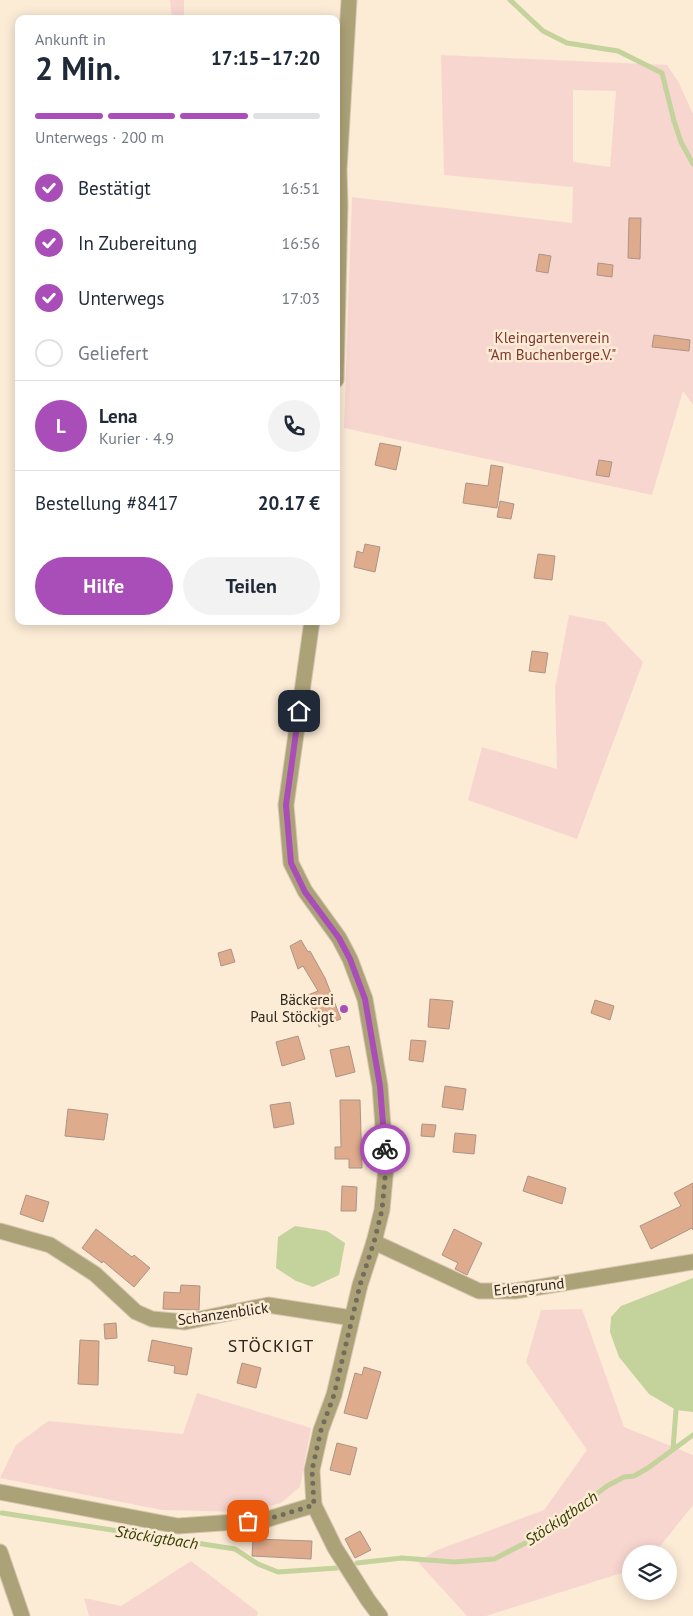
<!DOCTYPE html>
<html lang="de">
<head>
<meta charset="utf-8">
<style>
	:root { --surface:#fff; --page:#f2f2f3; --text:#1f2937; --muted:#747a83; --line:#e0e1e3; --accent:#a94eb8 }
	body { margin:0; font-family:"PT Sans",sans-serif; background:var(--page); color:var(--text); height:100vh; display:flex; flex-direction:column; font-size:19px; white-space:nowrap }
	* { box-sizing:border-box; margin:0 }
	p { font-size:16px; color:var(--muted) }
	.icon { flex:none; width:28px; height:28px; fill:none; stroke:currentColor; stroke-width:2; stroke-linecap:round; stroke-linejoin:round }
	.map { position:relative; flex:1; overflow:hidden }
	.details { position:absolute; left:15px; top:15px; width:325px; height:610px; display:flex; flex-direction:column; background:var(--surface); border-radius:10px; box-shadow:0 2px 12px #0003 }
	.details>* { flex:none }
	.controls { position:absolute; left:622px; top:1545px; display:grid; gap:10px }
	.controls a { display:grid; place-items:center; width:55px; height:55px; border-radius:50%; background:var(--surface); box-shadow:0 2px 12px #0003; font-size:25px }
	.pin { position:absolute; display:grid; place-items:center; width:42px; height:42px; color:#fff; margin:-21px; border-radius:10px; box-shadow:0 2px 8px #0006 }
	.courier { position:absolute; display:grid; place-items:center; width:50px; height:50px; margin:-25px; border:4px solid #a94eb8; border-radius:50%; background:#fff; color:#222; box-shadow:0 1px 6px #0007 }
	.head em { font-style:normal; font-weight:700 }
	.head div { display:flex; flex-direction:column-reverse }
	.head { display:flex; align-items:center; justify-content:space-between; height:85px; padding:0 20px }
	h1 { font-size:32px; font-weight:700; line-height:38px }
	.bar { display:grid; grid-template-columns:repeat(4,1fr); gap:8px 5px; align-content:center; height:60px; padding:0 20px }
	.bar i { height:6px; border-radius:4px; background:var(--line) }
	.bar .active { background:var(--accent) }
	.bar p { grid-column:span 4 }
	.line { display:flex; align-items:center; gap:12px; padding:0 20px; border-top:1px solid var(--line) }
	.line div { flex:1 }
	.round { display:grid; place-items:center; flex:none; width:52px; height:52px; border-radius:26px; background:var(--page) }
	ol { padding:0 20px; list-style:none }
	li { display:flex; align-items:center; gap:15px; height:55px }
	li p { margin-inline-start:auto }
	li .icon { padding:5px; border-radius:50%; background:var(--accent); color:#fff; stroke-width:4 }
	li:last-child { color:var(--muted) }
	li i { width:28px; height:28px; border:2px solid var(--line); border-radius:50% }
	.button { display:flex; gap:10px; margin-top:auto; padding:10px 20px }
	.button a { flex:1; height:58px; border-radius:30px; background:var(--accent); color:#fff; font-size:20px; font-weight:700; line-height:58px; text-align:center }
	.button a+a { background:var(--page); color:var(--text) }
	.map>svg:first-child { display:block }
	.green { fill:#f8d6d0; fill-rule:evenodd }
	.water { fill:#c4d29c }
	.lines { fill:none; stroke-linecap:round; stroke-linejoin:round }
	.stream { stroke:#c4d29c; stroke-width:5 }
	.building { fill:#deab8d; stroke:#ac9487 }
	.minor-casing { stroke:#d6c7b4; stroke-width:17 }
	.minor { stroke:#aca277; stroke-width:15 }
	.done { stroke:#746a5d; stroke-width:5; stroke-dasharray:0 9 }
	.route { stroke:#a94eb8; stroke-width:6 }
	.poi-dot { fill:#a94eb8; stroke:#fcebd5; stroke-width:2 }
	.labels { text-anchor:middle; stroke-width:5; stroke-linejoin:round; paint-order:stroke }
	.park-label { font-size:15px; fill:#7f372e; stroke:#fcebd5 }
	.poi-label { font-size:15px; fill:#2a241c; stroke:#fcebd5; text-anchor:end }
	.street-label { font-size:15px; fill:#2a241c; stroke:#fcebd5 }
	.water-label { font-size:16px; font-style:italic; fill:#353f00; stroke:#fcebd5 }
	.quarter-label { font-size:18px; letter-spacing:1px; fill:#2a241c; stroke:#fcebd5 }
</style>
</head>
<body>
<div class="map">
<svg width="693" height="1616" viewBox="0 0 693 1616">
	<rect width="100%" height="100%" fill="#fcebd5"/>
	<g class="green">
		<polygon points="170,0 184,0 184,19 172,19"/>
		<path d="M441 55 667 65 679 83 693 114V405L683 391 652 495 344 428 352 197 572 223 573 187 444 175ZM573 90 616 91 610 167 573 162Z"/>
		<polygon points="569,615 605,622 643,662 577,839 468,800 482,747 557,769 555,688"/>
		<polygon points="582,1309 624,1427 693,1455 693,1505 654,1554 631,1554 631,1570 486,1616 467,1616 418,1562 435,1551 544,1510 587,1450 526,1362 541,1310"/>
		<polygon points="197,1393 311,1428 300,1487 281,1503 248,1512 162,1510 0,1478 16,1445 48,1421 183,1434"/>
		<polygon points="191,1561 258,1612 257,1616 89,1616 84,1598 121,1606"/>
	</g>
	<g class="water">
		<polygon points="295,1226 327,1231 345,1243 339,1275 313,1287 296,1281 276,1268 278,1237"/>
		<polygon points="693,1278 693,1412 676,1410 649,1394 619,1357 610,1332 611,1317 621,1306"/>
	</g>
	<g class="lines">
		<g class="stream">
			<polyline points="510,0 543,31 567,43 618,51 662,73 674,121 681,142 693,164"/>
			<polyline points="673,1449 676,1410"/>
			<polyline points="2,1513 235,1549 258,1564 278,1572 337,1568"/>
			<polyline points="357,1563 402,1558 454,1562 494,1559 543,1534 607,1486 624,1477 634,1476 648,1468 693,1435"/>
		</g>
	</g>
	<g class="building">
		<polygon points="629,218 641,218 640,259 628,258"/>
		<polygon points="539,254 551,256 548,273 536,271"/>
		<polygon points="598,263 613,265 612,277 597,275"/>
		<polygon points="654,335 690,340 689,351 652,347"/>
		<polygon points="380,443 401,447 396,470 375,465"/>
		<polygon points="599,460 612,462 609,477 596,475"/>
		<polygon points="491,465 503,467 497,508 463,503 466,483 488,486"/>
		<polygon points="500,501 514,504 511,519 497,517"/>
		<polygon points="365,544 380,547 375,572 354,567 357,551 363,553"/>
		<polygon points="538,554 555,556 552,580 534,578"/>
		<polygon points="532,651 548,653 545,673 529,671"/>
		<polygon points="301,940 308,952 310,951 325,978 341,1019 319,1027 308,995 318,991 303,966 298,969 290,946"/>
		<polygon points="231,949 235,962 221,966 218,953"/>
		<polygon points="430,999 453,1001 449,1029 428,1027"/>
		<polygon points="595,1000 614,1006 610,1020 591,1013"/>
		<polygon points="298,1036 305,1059 282,1066 276,1042"/>
		<polygon points="411,1040 426,1041 423,1062 409,1060"/>
		<polygon points="349,1046 355,1072 336,1077 330,1050"/>
		<polygon points="445,1086 466,1089 463,1110 442,1107"/>
		<polygon points="340,1100 360,1100 362,1168 349,1168 349,1159 335,1159 335,1147 341,1147"/>
		<polygon points="290,1102 294,1124 274,1128 270,1105"/>
		<polygon points="68,1109 108,1114 104,1140 65,1136"/>
		<polygon points="422,1124 436,1125 434,1137 421,1136"/>
		<polygon points="455,1133 476,1135 474,1154 453,1152"/>
		<polygon points="528,1176 566,1188 562,1204 523,1191"/>
		<polygon points="693,1183 693,1230 692,1228 651,1249 640,1226 681,1206 674,1193"/>
		<polygon points="342,1186 357,1187 356,1211 341,1211"/>
		<polygon points="26,1195 49,1202 43,1222 20,1214"/>
		<polygon points="96,1229 132,1257 134,1255 150,1268 134,1287 103,1261 102,1263 82,1248"/>
		<polygon points="454,1229 482,1243 467,1275 455,1269 458,1263 442,1255"/>
		<polygon points="181,1285 200,1286 199,1310 163,1309 164,1292 180,1293"/>
		<polygon points="116,1323 117,1338 105,1339 104,1324"/>
		<polygon points="80,1340 99,1341 98,1385 78,1384"/>
		<polygon points="152,1340 192,1348 187,1375 174,1373 175,1366 148,1361"/>
		<polygon points="242,1363 261,1368 256,1388 237,1383"/>
		<polygon points="364,1367 381,1372 367,1419 344,1413 355,1373 362,1375"/>
		<polygon points="337,1443 357,1448 350,1475 330,1470"/>
		<polygon points="360,1531 371,1550 355,1558 345,1539"/>
		<polygon points="253,1539 312,1541 311,1559 252,1556"/>
	</g>
	<g class="lines">
		<defs>
			<g id="minor">
				<polyline points="336,380 340,205 339,170 349,0"/>
				<polyline points="312,621 286,805 291,863 305,891 339,938 350,959 365,999 380,1086 386,1167 382,1210 374,1242 360,1285 334,1395 321,1430 312,1470 314,1505 335,1548 368,1600 380,1616"/>
				<polyline points="0,1231 50,1245 95,1274 136,1312 152,1319 185,1322 268,1305 352,1318"/>
				<polyline points="374,1242 479,1291 515,1291 693,1262"/>
				<polyline points="0,1492 178,1526 265,1520 314,1505"/>
				<polyline points="0,1552 22,1616"/>
			</g>
		</defs>
		<use href="#minor" class="minor-casing"/>
		<use href="#minor" class="minor"/>
	</g>
	<g class="lines">
		<polyline class="done" points="248,1521 265,1520 314,1505 312,1470 321,1430 334,1395 360,1285 374,1242 382,1210 386,1167 385,1149"/>
		<polyline class="route" points="299,711 286,805 291,863 305,892 339,938 350,959 365,999 380,1086 385,1149"/>
	</g>
	<circle class="poi-dot" cx="344" cy="1009" r="5"/>
	<g class="labels">
		<g class="park-label">
			<text x="552" y="343">Kleingartenverein<tspan x="552" dy="17">"Am Buchenberge.V."</tspan></text>
		</g>
		<g class="poi-label">
			<text x="334" y="1005">Bäckerei<tspan x="334" dy="17">Paul Stöckigt</tspan></text>
		</g>
		<g class="street-label">
			<text transform="translate(529 1287) rotate(-6)" y="5">Erlengrund</text>
			<text transform="translate(223 1314) rotate(-8)" y="5">Schanzenblick</text>
		</g>
		<g class="water-label">
			<text transform="translate(561 1518) rotate(-34)" y="6">Stöckigtbach</text>
			<text transform="translate(157 1537) rotate(9)" y="6">Stöckigtbach</text>
		</g>
		<g class="quarter-label">
			<text x="271" y="1352">STÖCKIGT</text>
		</g>
	</g>
</svg>
<div class="controls">
<a><svg class="icon" aria-label="layers" viewBox="0 0 24 24"><path d="M12 4l9 5-9 5-9-5zM3 14l9 5 9-5"/></svg></a>
</div>
<div class="pin" style="left:248px;top:1521px;background:#ea580c"><svg class="icon" aria-label="bag" viewBox="0 0 24 24"><path d="M5 8h14l-1 12H6zM9 8a3 3 0 0 1 6 0"/></svg></div>
<div class="pin" style="left:299px;top:711px;background:#1f2937"><svg class="icon" aria-label="home" viewBox="0 0 24 24"><path d="M3 11l9-7 9 7M6 9v11h12V9"/></svg></div>
<div class="courier" style="left:385px;top:1149px"><svg class="icon" aria-label="bike" viewBox="0 0 24 24"><circle cx="6" cy="16" r="4"/><circle cx="18" cy="16" r="4"/><path d="M6 16l4-8h5l3 8M10 8l3 8H6M13 5h3"/></svg></div>
<section class="details">
<div class="head"><div><h1>2 Min.</h1><p>Ankunft in</p></div><em>17:15–17:20</em></div>
<div class="bar"><i class="active"></i><i class="active"></i><i class="active"></i><i></i><p>Unterwegs · 200 m</p></div>
<ol>
<li><svg class="icon" aria-label="check" viewBox="0 0 24 24"><path d="M5 12l5 5 9-10"/></svg>Bestätigt<p>16:51</p></li>
<li><svg class="icon" aria-label="check" viewBox="0 0 24 24"><path d="M5 12l5 5 9-10"/></svg>In Zubereitung<p>16:56</p></li>
<li><svg class="icon" aria-label="check" viewBox="0 0 24 24"><path d="M5 12l5 5 9-10"/></svg>Unterwegs<p>17:03</p></li>
<li><i></i>Geliefert</li>
</ol>
<div class="line" style="height:90px"><b class="round" style="background:var(--accent);color:#fff">L</b><div><b>Lena</b><p>Kurier · 4.9</p></div><a class="round"><svg class="icon" aria-label="phone" viewBox="0 0 24 24"><path d="M5 4h4l2 5-3 2q2 4 5 5l2-3 5 2v4C11 20 4 13 5 4z"/></svg></a></div>
<div class="line" style="height:65px"><div>Bestellung #8417</div><b>20.17 €</b></div>
<div class="button"><a>Hilfe</a><a>Teilen</a></div>
</section>
</div>
</body>
</html>
